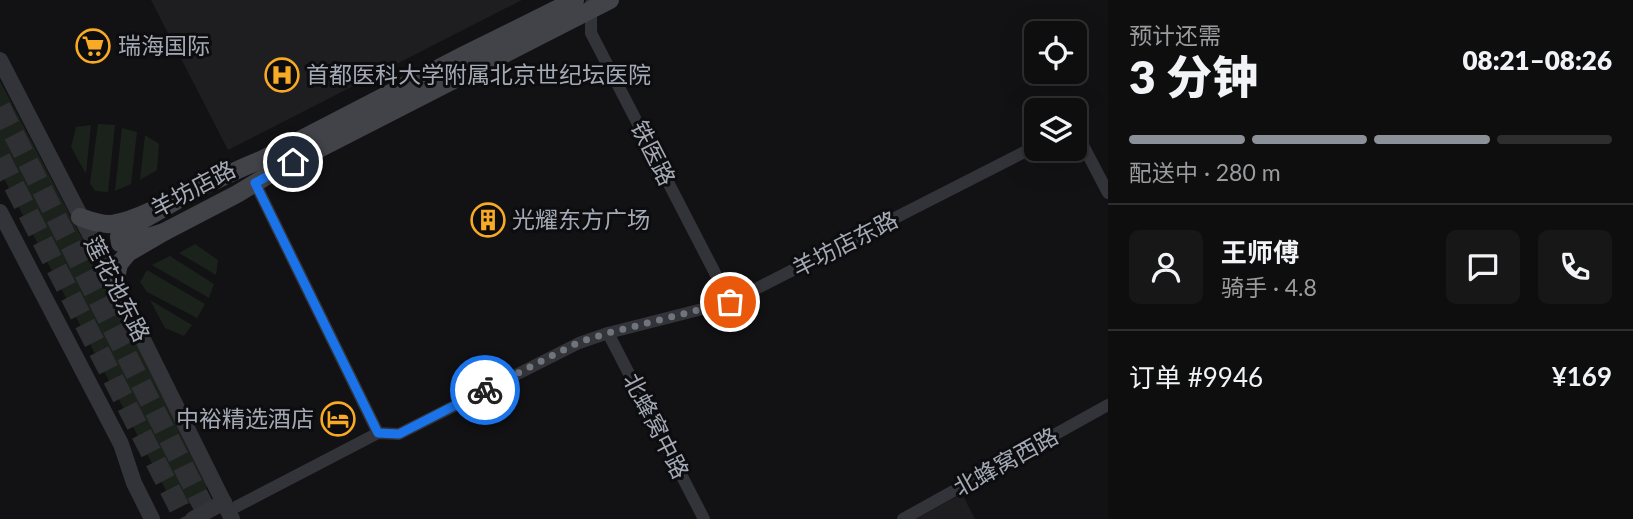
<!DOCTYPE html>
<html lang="zh">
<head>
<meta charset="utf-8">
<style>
	:root { --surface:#0e0e0f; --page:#171718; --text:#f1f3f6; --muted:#9b9c9e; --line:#2e2e2f; --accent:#8c9099 }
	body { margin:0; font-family:Lato,"Noto Sans SC",sans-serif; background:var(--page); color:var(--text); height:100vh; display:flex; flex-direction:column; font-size:26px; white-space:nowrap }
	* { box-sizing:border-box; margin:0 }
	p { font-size:23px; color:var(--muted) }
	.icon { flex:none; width:38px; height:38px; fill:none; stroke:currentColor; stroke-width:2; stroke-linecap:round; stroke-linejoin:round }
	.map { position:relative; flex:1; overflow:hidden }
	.sheet { display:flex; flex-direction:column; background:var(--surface); width:525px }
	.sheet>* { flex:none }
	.fabs { position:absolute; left:1024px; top:21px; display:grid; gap:14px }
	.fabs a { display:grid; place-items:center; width:63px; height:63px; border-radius:10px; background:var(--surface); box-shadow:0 7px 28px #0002,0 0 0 2px var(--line); font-size:35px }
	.pin { position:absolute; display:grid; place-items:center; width:60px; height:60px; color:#fff; margin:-30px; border:4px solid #fff; border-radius:50%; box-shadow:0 2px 7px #0007 }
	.courier { position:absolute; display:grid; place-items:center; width:70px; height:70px; margin:-35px; border:5px solid #1a73e8; border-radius:50%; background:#fff; color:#222; box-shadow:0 2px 9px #0007 }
	.overview em { font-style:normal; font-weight:800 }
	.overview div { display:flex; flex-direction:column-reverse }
	.overview { display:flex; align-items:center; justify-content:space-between; height:119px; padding:0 21px }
	h1 { font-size:46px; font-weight:800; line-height:52px }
	.bar { display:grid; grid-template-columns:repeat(4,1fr); gap:10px 7px; align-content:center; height:84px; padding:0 21px }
	.bar i { height:9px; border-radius:5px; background:var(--line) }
	.bar .current { background:var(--accent) }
	.bar p { grid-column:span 4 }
	.line { display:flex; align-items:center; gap:18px; padding:0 21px; border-top:2px solid var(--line) }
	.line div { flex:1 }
	.round { display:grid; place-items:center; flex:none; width:74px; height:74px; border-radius:10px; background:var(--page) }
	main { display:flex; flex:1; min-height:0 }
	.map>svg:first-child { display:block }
	.built { fill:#1e1e21 }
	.green { fill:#1a221b }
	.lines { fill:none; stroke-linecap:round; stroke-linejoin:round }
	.trunk-tunnel { stroke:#2f3034; stroke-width:21; stroke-dasharray:21 10; stroke-linecap:butt }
	.minor { stroke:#333439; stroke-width:12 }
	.tertiary { stroke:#333439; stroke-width:16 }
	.secondary { stroke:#414349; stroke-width:18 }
	.secondary-bridge { stroke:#414349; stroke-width:18 }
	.done { stroke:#70747d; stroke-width:7; stroke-dasharray:0 12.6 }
	.route { stroke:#1a73e8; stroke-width:9 }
	.labels { text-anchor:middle; stroke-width:6; stroke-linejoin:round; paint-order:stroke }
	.poi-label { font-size:23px; fill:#a3a9b5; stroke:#0d0d0f; text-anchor:start }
	.street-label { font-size:23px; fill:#a3a9b5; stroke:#0d0d0f }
</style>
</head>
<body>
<main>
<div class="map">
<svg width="1108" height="519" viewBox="0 0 1108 519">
	<rect width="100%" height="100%" fill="#121214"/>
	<g class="built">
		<polygon points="151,0 522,0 228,150"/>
		<polygon points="962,494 975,519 915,519"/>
	</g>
	<g class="green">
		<path d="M0 81 207 477C207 481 207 485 206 489 201 508 181 507 169 496L0 171Z"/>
		<polygon points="98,124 115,125 108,192 95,191 90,183"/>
		<polygon points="91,125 86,174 71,147 76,127"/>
		<polygon points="122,128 137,132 131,184 115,191"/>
		<polygon points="145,135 159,144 157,170 140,180"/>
		<polygon points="195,244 218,260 216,275 179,253"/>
		<polygon points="170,256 214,284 209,298 152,265"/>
		<polygon points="147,270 205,304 197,318 147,292 140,282"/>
		<polygon points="150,300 192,325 184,336 165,328"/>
	</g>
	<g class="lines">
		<g class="trunk-tunnel">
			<polyline points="0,107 210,519"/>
			<polyline points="0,158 185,519"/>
		</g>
		<g class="minor">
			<polyline points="591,4 591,33 730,302"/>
			<polyline points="1074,128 1108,193"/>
			<polyline points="255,183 378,433"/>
			<polyline points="608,333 704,519"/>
			<polyline points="228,511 378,433 399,434 579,343 608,333 730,302 1036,146"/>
			<polyline points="903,519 1108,405"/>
		</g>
		<g class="tertiary">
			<polyline points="0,60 115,283 232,519"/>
			<polyline points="0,212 121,444 134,483 152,519"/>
			<polyline points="193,519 224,502"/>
		</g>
		<g class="secondary">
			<path d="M80 217C91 221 101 225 112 224 126 222 140 216 153 210 190 195 224 174 261 160L464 55 575 0"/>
			<polyline points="115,283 119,264 128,253 164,232 237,194 270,174 610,0"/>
		</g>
		<polyline class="secondary-bridge" points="164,232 125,244 120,243 119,237 136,224 176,201"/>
	</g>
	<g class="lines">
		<polyline class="done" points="485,390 579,342 608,333 730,302"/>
		<polyline class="route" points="293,162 255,183 378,433 399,434 485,390"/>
	</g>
	<defs>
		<symbol id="supermarket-ring" viewBox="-11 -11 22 22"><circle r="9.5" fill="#0d0d0f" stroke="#f9aa25" stroke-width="1.5"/><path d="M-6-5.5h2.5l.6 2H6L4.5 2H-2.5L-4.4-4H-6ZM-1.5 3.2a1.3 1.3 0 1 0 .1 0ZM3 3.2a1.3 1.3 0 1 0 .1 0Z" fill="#f9aa25"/></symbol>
		<symbol id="hospital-ring" viewBox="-11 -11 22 22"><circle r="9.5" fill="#0d0d0f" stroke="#f9aa25" stroke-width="1.5"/><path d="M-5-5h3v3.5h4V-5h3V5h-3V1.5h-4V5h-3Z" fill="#f9aa25"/></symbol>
		<symbol id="building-ring" viewBox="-11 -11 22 22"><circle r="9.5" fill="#0d0d0f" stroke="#f9aa25" stroke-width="1.5"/><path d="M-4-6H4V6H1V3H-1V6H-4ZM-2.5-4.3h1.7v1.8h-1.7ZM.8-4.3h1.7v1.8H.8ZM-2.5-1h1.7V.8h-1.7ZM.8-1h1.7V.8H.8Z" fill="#f9aa25"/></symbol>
		<symbol id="hotel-ring" viewBox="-11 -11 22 22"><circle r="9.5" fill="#0d0d0f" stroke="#f9aa25" stroke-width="1.5"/><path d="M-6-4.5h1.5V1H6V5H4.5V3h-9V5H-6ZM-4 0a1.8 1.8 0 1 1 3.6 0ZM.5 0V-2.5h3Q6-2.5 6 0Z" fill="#f9aa25"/></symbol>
	</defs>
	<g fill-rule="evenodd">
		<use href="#supermarket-ring" x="74" y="27" width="38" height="38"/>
		<use href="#hospital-ring" x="263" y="56" width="38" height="38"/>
		<use href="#building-ring" x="469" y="201" width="38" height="38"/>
		<use href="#hotel-ring" x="319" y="400" width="38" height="38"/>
	</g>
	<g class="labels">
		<g class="poi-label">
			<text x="118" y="54">瑞海国际</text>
			<text x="306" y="83">首都医科大学附属北京世纪坛医院</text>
			<text x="512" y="228">光耀东方广场</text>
			<text x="314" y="427" text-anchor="end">中裕精选酒店</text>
		</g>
		<g class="street-label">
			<text transform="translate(653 153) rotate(63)" y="8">铁医路</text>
			<text transform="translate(193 189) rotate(-28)" y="8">羊坊店路</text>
			<text transform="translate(845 244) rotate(-27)" y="8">羊坊店东路</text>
			<text transform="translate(117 289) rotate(63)" y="8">莲花池东路</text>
			<text transform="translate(656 426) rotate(63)" y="8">北蜂窝中路</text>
			<text transform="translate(1006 462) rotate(-29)" y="8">北蜂窝西路</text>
		</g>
	</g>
</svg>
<div class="fabs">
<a><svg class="icon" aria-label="locate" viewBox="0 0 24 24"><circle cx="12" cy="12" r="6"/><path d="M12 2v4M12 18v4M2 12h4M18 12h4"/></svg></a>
<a><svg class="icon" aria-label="layers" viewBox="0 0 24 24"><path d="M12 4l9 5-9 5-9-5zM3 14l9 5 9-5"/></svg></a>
</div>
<div class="pin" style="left:730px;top:302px;background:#ea580c"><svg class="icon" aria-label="bag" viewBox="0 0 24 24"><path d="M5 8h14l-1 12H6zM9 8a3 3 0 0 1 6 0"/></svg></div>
<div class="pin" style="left:293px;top:162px;background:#1f2937"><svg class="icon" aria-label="home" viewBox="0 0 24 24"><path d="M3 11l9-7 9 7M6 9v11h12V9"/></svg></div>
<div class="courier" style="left:485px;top:390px"><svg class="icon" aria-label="bike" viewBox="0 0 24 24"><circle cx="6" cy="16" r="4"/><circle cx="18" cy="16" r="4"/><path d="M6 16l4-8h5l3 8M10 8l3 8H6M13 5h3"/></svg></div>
</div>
<section class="sheet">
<div class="overview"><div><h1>3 分钟</h1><p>预计还需</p></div><em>08:21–08:26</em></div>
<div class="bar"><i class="current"></i><i class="current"></i><i class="current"></i><i></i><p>配送中 · 280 m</p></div>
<div class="line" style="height:126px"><a class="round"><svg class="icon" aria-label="person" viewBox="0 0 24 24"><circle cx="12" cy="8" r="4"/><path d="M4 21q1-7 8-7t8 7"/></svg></a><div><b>王师傅</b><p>骑手 · 4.8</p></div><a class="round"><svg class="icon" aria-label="chat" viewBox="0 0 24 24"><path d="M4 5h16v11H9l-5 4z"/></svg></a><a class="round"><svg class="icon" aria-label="phone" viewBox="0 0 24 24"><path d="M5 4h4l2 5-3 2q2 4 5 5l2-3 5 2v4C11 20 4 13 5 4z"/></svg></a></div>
<div class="line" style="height:91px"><div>订单 #9946</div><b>¥169</b></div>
</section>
</main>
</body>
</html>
